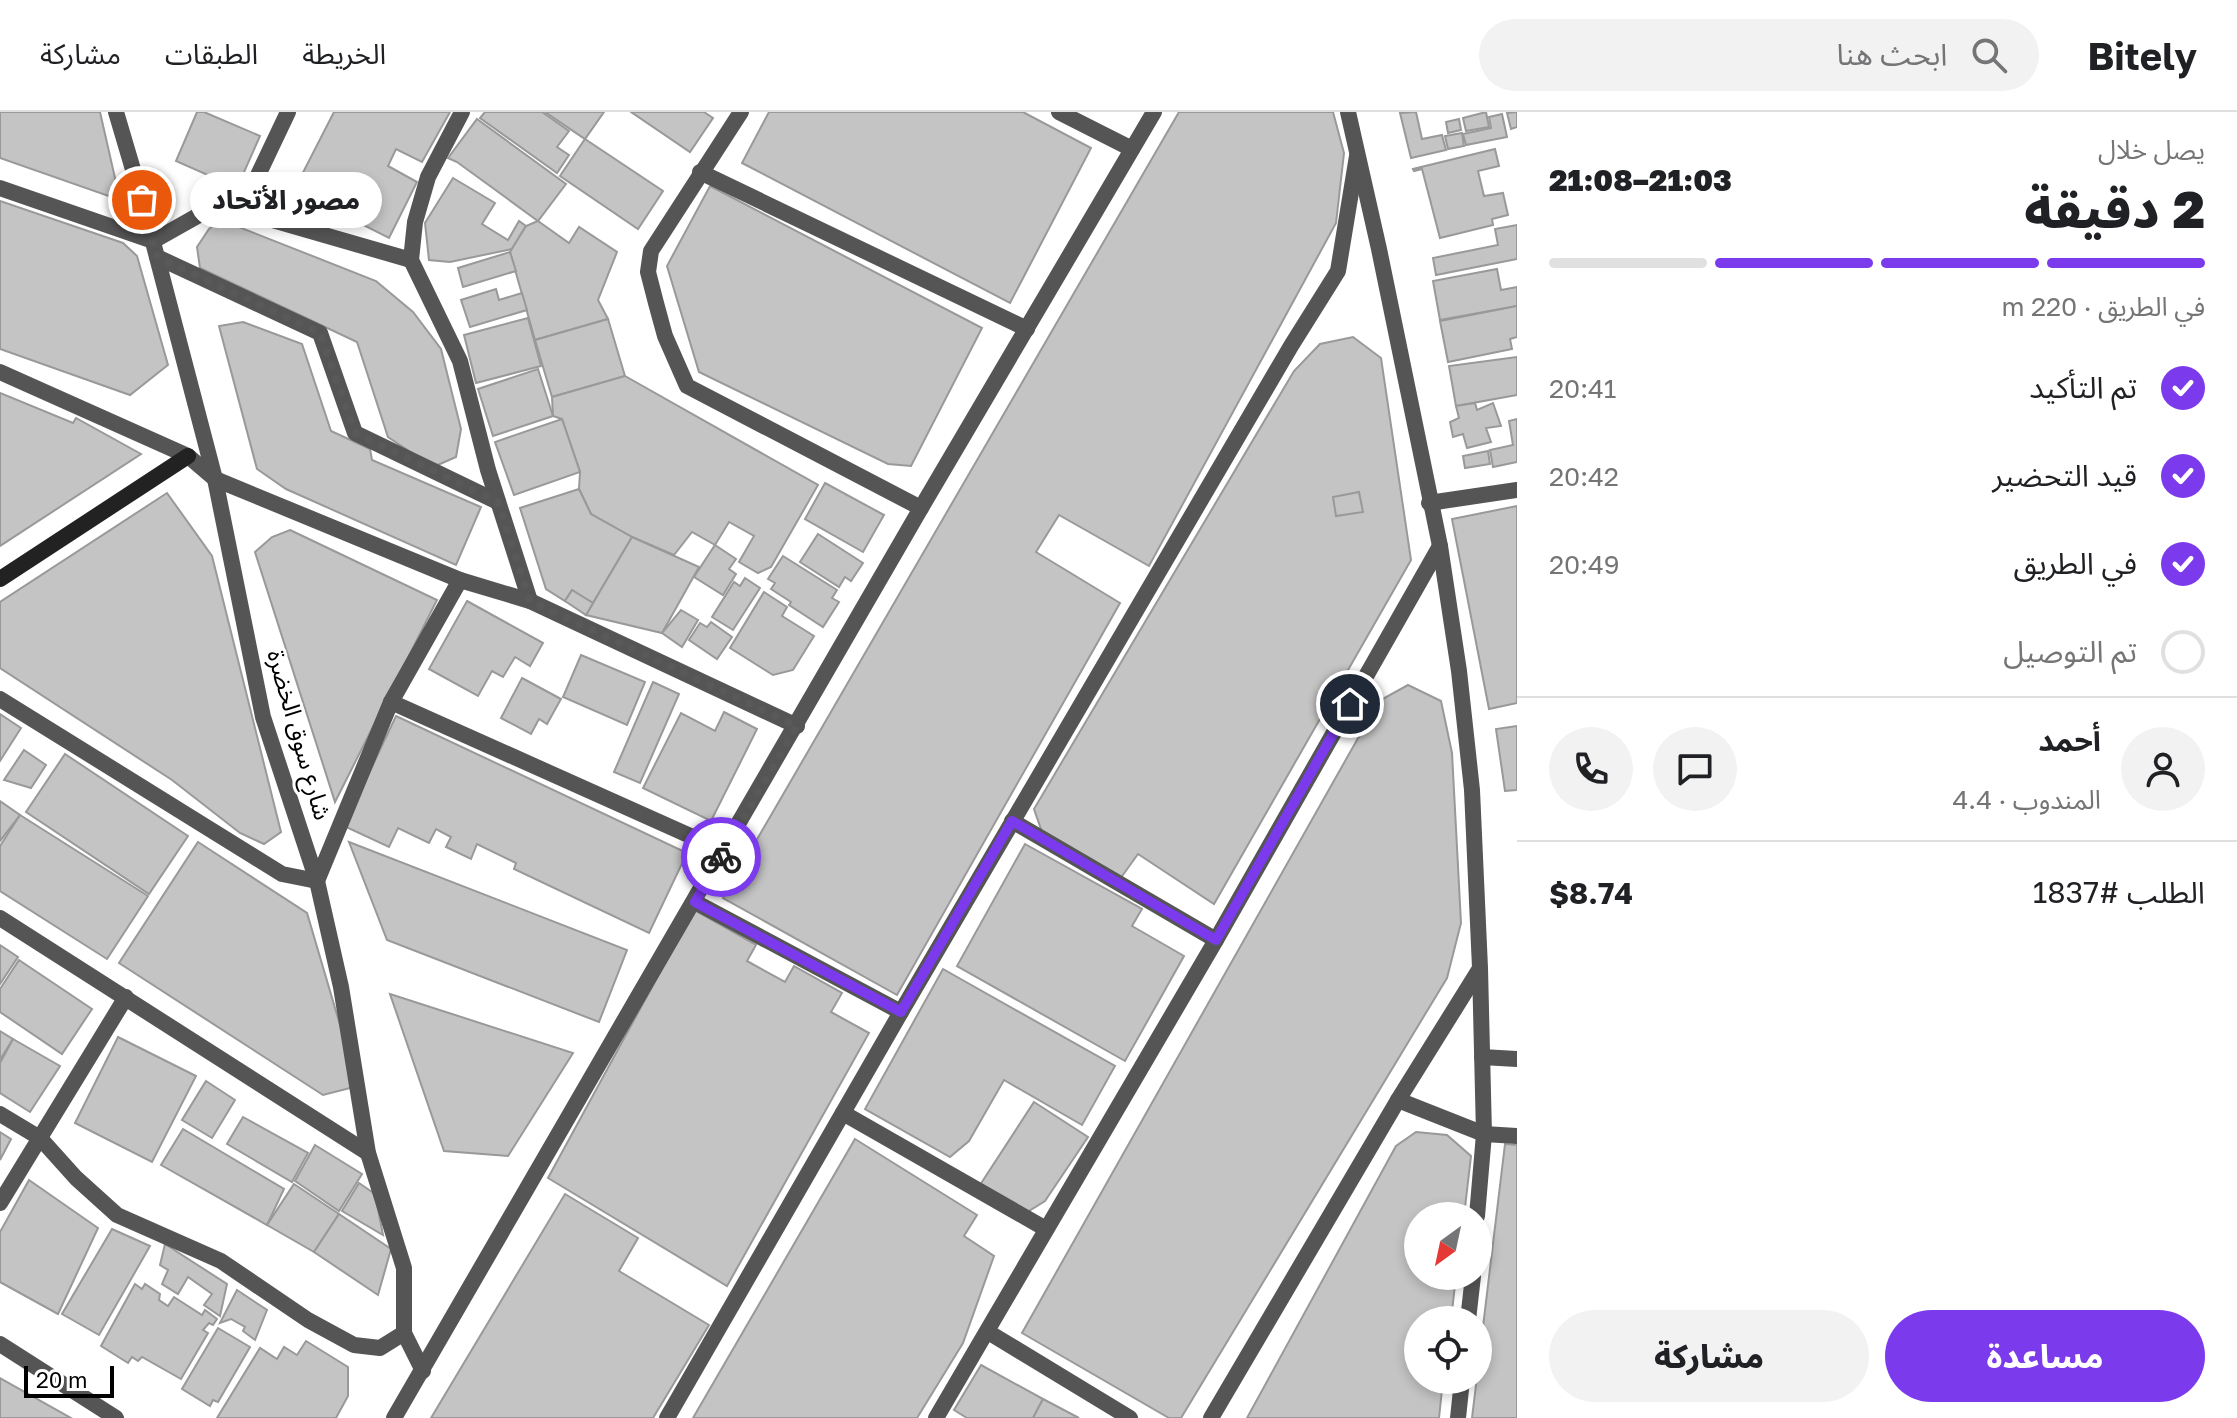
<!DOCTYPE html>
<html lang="ar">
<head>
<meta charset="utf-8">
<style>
	:root { --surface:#fff; --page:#f2f2f2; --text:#202124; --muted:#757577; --line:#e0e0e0; --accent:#7c3aed }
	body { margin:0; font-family:"Golos Text","Noto Sans Arabic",sans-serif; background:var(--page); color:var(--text); direction:rtl; height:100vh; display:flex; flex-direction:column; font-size:30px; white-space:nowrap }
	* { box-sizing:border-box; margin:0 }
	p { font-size:26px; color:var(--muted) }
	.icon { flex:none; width:44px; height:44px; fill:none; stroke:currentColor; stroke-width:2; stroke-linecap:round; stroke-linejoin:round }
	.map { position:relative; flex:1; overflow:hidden; direction:ltr }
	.drawer { display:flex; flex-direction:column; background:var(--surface); width:720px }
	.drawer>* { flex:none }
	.needle { width:52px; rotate:213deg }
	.buttons { position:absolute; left:1404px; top:1090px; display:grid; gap:16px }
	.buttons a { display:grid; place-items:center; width:88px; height:88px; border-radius:50%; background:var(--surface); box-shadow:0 4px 12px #0003; font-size:40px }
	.scale { position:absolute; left:24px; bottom:20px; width:90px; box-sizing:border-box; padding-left:8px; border:4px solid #000; border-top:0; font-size:22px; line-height:28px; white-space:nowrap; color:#000; -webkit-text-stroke:6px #fff; paint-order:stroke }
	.pin { position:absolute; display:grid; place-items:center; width:68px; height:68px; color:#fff; margin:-34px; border:4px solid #fff; border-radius:50%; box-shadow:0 2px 8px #0007 }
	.courier { position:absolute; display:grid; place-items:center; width:80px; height:80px; margin:-40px; border:6px solid #7c3aed; border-radius:50%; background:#fff; color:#222; box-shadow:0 2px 10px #0007 }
	.bubble { position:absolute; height:56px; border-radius:28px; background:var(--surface); box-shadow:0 4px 12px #0003; font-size:26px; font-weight:800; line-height:56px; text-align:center; direction:rtl }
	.overview em { font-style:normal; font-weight:800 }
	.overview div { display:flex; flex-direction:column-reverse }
	.overview { display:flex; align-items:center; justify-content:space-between; height:136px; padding:0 32px }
	h1 { font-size:52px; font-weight:800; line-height:60px }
	.bar { display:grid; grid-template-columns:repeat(4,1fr); gap:12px 8px; align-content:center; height:96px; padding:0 32px }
	.bar i { height:10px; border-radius:6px; background:var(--line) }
	.bar .current { background:var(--accent) }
	.bar p { grid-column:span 4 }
	.line { display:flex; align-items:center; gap:20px; padding:0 32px; border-top:2px solid var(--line) }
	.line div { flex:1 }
	.round { display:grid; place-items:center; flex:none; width:84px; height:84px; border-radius:42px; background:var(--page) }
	ol { padding:0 32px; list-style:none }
	li { display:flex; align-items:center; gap:24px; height:88px }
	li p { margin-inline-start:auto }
	li .icon { padding:8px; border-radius:50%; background:var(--accent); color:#fff; stroke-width:4 }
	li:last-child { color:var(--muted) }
	li i { width:44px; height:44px; border:4px solid var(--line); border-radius:50% }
	.cta { display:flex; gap:16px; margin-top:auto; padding:16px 32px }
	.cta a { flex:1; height:92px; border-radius:48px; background:var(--accent); color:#fff; font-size:32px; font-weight:800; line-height:92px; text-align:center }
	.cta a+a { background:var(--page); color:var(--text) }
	header { display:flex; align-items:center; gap:48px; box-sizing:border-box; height:112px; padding:0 40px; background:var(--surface); border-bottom:2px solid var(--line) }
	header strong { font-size:38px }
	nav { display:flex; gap:44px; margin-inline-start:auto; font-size:28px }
	.search { width:560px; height:72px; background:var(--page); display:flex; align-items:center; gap:20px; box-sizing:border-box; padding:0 28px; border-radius:44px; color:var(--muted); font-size:30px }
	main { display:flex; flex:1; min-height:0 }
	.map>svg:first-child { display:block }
	.building { fill:#c4c4c4; stroke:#999; stroke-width:2 }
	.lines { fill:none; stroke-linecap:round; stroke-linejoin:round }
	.street { stroke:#555; stroke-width:16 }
	.secondary { stroke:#222; stroke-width:16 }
	.done { stroke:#595959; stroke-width:8; stroke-dasharray:0 14.4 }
	.route { stroke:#7c3aed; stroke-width:10 }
	.labels { text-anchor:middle; stroke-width:6; stroke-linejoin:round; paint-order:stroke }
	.street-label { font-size:24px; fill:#000; stroke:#fff }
</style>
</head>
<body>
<header>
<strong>Bitely</strong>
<div class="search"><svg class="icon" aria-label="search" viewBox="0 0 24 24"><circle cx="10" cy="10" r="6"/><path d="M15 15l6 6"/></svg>ابحث هنا</div>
<nav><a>الخريطة</a><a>الطبقات</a><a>مشاركة</a></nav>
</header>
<main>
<section class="drawer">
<div class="overview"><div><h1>2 دقيقة</h1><p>يصل خلال</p></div><em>21:03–21:08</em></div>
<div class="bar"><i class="current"></i><i class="current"></i><i class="current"></i><i></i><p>في الطريق · 220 m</p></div>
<ol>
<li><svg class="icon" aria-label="check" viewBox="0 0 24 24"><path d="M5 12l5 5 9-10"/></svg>تم التأكيد<p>20:41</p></li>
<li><svg class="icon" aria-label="check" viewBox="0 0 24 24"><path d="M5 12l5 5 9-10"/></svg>قيد التحضير<p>20:42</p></li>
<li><svg class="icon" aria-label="check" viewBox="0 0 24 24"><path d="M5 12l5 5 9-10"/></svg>في الطريق<p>20:49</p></li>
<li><i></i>تم التوصيل</li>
</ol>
<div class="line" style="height:144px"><a class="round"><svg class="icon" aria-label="person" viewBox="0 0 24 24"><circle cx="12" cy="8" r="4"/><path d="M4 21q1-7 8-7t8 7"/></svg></a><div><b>أحمد</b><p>المندوب · 4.4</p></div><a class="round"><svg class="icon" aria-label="chat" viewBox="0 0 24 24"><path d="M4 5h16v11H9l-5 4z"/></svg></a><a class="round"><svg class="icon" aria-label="phone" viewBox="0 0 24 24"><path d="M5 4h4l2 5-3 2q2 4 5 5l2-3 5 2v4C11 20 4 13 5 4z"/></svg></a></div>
<div class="line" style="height:104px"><div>الطلب #1837</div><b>$8.74</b></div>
<div class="cta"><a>مساعدة</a><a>مشاركة</a></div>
</section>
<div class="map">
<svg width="1517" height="1306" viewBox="0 0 1517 1306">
	<rect width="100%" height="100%" fill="#fff"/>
	<g class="building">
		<polygon points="0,0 100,0 120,88 0,46"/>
		<polygon points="197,0 204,0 260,24 237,76 176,49"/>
		<polygon points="334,0 450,0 422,50 396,37 388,54 417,70 389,126 294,78"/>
		<polygon points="485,0 542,0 569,19 557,35 569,43 557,61 480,6"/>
		<polygon points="545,0 604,0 585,27"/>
		<polygon points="631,0 704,0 713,6 690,40"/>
		<polygon points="769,0 1023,0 1091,36 1010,191 742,51"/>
		<polygon points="1179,0 1333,0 1344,41 1336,111 1149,454 1059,403 1036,440 1120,491 897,883 723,786"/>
		<polygon points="1416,0 1422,27 1442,23 1446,38 1411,46 1400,1"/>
		<polygon points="1486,0 1489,15 1466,19 1463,6"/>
		<polygon points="1517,0 1517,15 1511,17 1507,1"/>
		<polygon points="1502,2 1507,25 1466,33 1463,22 1491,16 1489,5"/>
		<polygon points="477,7 566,72 538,109 457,50 448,46"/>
		<polygon points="1459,7 1461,18 1448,21 1446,10"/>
		<polygon points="1462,21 1464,34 1448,37 1445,24"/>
		<polygon points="585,27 663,79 638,117 560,64"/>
		<polygon points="1495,37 1499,54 1478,59 1484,84 1503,81 1508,103 1492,107 1493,113 1440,126 1422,57 1414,59 1413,57"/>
		<polygon points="453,66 495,91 482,112 508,128 519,109 526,114 512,137 450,150 429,148 425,111"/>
		<polygon points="710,74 982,216 911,354 888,352 699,260 667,154"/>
		<polygon points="0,89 123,131 137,144 168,253 130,283 0,237"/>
		<polygon points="221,108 376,169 413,200 441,237 461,317 456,345 433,355 388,325 357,230 200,156 197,135 209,117"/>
		<polygon points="538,109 569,131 579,115 617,140 598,188 608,207 535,228 510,140 526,114"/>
		<polygon points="1517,113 1517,147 1436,163 1433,146 1498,133 1495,117"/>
		<polygon points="510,140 516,159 463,175 458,156"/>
		<polygon points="1497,157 1501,178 1517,175 1517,194 1440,208 1433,169"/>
		<polygon points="496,177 499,188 522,181 527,198 470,215 461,188"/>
		<polygon points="1517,194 1517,225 1510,227 1512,237 1448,250 1440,209"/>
		<polygon points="528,206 541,254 476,271 464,223"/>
		<polygon points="608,207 625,264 552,285 535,228"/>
		<polygon points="243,210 302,232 331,319 370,337 372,348 481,395 456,453 286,377 257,357 219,214"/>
		<polygon points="1353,225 1381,246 1411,448 1214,792 1138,742 1120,767 1042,720 1034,697 1294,259 1320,232"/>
		<polygon points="1517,245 1517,283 1456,294 1449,254"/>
		<polygon points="538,257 553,304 493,324 478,277"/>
		<polygon points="625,264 818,373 771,455 758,461 739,450 754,424 729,410 715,433 692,420 674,443 632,425 591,402 579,377 580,360 562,307 553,304 552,285"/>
		<polygon points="0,281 73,311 76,306 141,342 0,434"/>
		<polygon points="1475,291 1477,298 1493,291 1501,314 1486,316 1491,330 1467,336 1463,322 1453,325 1450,310 1459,306 1456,294"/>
		<polygon points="562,307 580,360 514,383 495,330"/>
		<polygon points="1517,307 1517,350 1493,355 1490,338 1513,333 1509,309"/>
		<polygon points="1488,339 1490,352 1465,356 1463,344"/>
		<polygon points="825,371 884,403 863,440 805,407"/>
		<polygon points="579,377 591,402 632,425 593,491 572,478 565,489 546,477 520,396"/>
		<polygon points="1359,380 1363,400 1336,404 1333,385"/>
		<polygon points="167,381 212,444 281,720 264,732 240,721 172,668 0,556 0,490"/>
		<polygon points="1517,394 1517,591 1489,597 1452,407"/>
		<polygon points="290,418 437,488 335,690 255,440 272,425"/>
		<polygon points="818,422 863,451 851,469 845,465 839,475 800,450"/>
		<polygon points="632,425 699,455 662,521 586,503"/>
		<polygon points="715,433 736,447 729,457 736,462 723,483 694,465"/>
		<polygon points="783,444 837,478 832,486 839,490 823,515 789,493 791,490 771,477 775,471 768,467"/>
		<polygon points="745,466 760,476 733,518 712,505 734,470 740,474"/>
		<polygon points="572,478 593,491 586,503 565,489"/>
		<polygon points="764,480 787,495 782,504 814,524 793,558 773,563 730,536"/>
		<polygon points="467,489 543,531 530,554 515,545 503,565 492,559 478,584 429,557"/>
		<polygon points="681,498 698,508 682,535 662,521"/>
		<polygon points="711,510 732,525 717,547 689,528 700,511 707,515"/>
		<polygon points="581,543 645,570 627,613 563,585"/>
		<polygon points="522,566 561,587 547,612 539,607 531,622 501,606"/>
		<polygon points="653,570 679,582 640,671 614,660"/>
		<polygon points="1408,573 1441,589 1452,641 1461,811 1447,866 1181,1306 1169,1306 1022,1221 1379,589"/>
		<polygon points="724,600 757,617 711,709 643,676 681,601 715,619"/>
		<polygon points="0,602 21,616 0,649"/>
		<polygon points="396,604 687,741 649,821 514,757 516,751 477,732 471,747 446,735 451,725 436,717 429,731 398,716 389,735 344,714"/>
		<polygon points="1517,614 1517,678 1505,679 1496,617"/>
		<polygon points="24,638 46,653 31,676 4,668"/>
		<polygon points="65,642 188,724 149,782 26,700"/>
		<polygon points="0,689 20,703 0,729"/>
		<polygon points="20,703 148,784 107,847 0,779 0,734"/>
		<polygon points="198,730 307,801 358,974 323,983 119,851"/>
		<polygon points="349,730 627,838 599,910 387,828"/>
		<polygon points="1025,732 1142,797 1132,814 1184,844 1125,949 957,854"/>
		<polygon points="694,798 756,833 747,849 785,870 794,854 842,881 831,900 869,921 727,1174 548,1066"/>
		<polygon points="0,833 18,845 0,872"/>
		<polygon points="19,848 92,897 62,942 0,900 0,877"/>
		<polygon points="943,857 1115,954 1082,1013 1004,968 969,1029 950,1045 865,997"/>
		<polygon points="390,882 573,941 508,1044 444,1039"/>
		<polygon points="0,919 13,927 0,948"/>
		<polygon points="118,925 196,964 152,1050 75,1011"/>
		<polygon points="13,927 60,954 30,1000 0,981 0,951"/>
		<polygon points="206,969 235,988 212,1026 182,1008"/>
		<polygon points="1034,990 1088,1025 1045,1089 1024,1102 980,1073"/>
		<polygon points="243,1005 308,1041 292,1070 227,1032"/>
		<polygon points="183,1017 284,1077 267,1113 161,1053"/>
		<polygon points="0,1020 11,1027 0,1048"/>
		<polygon points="1416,1020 1447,1023 1471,1044 1464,1104 1418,1104 1418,1164 1456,1164 1451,1208 1418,1208 1418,1268 1443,1268 1439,1306 1247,1306 1396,1034"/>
		<polygon points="855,1027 977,1103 964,1124 994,1144 963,1231 917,1306 693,1306"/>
		<polygon points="1505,1032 1517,1033 1517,1306 1472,1306"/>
		<polygon points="315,1033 362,1062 339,1099 295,1069"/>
		<polygon points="29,1068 98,1116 58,1202 0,1170 0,1120"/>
		<polygon points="359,1071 375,1082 383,1123 342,1099"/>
		<polygon points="294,1072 339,1102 314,1140 267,1113"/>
		<polygon points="565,1082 638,1126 619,1159 709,1213 653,1306 431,1306"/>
		<polygon points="339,1102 391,1137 378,1183 314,1140"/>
		<polygon points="112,1117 150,1134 99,1223 62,1202"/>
		<polygon points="165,1132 227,1172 220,1204 204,1193 212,1182 188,1165 178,1182 162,1172 168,1158 160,1153"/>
		<polygon points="135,1172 142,1177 145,1172 160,1182 159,1188 168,1194 174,1185 202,1203 205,1198 217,1207 213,1213 209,1211 203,1218 208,1221 181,1267 142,1245 138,1249 132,1245 128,1251 101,1234"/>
		<polygon points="237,1178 267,1198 255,1228 243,1219 245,1215 231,1207 220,1211"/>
		<polygon points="218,1216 250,1235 218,1290 213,1288 210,1294 182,1277"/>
		<polygon points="306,1229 348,1255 348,1284 336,1306 217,1306 260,1236 277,1247 284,1235 297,1243"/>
		<polygon points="981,1253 1043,1287 1033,1306 967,1306 954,1298"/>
		<polygon points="0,1266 71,1306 0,1306"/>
		<polygon points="1043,1287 1079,1306 1033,1306"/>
	</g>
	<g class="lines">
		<g class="street">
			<polyline points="116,0 142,88 215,367 263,605 317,769 341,875 368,1041 404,1156 404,1221 423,1259"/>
			<polyline points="462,0 428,65 415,110 411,148 460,249 488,358 530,489"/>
			<polyline points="741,0 651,139 648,160 656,191 665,224 687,274 921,396"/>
			<polyline points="1059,0 1132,37"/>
			<polyline points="1348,0 1379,137 1440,434 1459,559 1472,678 1480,856 1484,1022 1477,1104"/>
			<polyline points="700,60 1027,217"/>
			<polyline points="0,76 153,129 208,98 241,99 288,0"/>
			<polyline points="241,99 411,148"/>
			<polyline points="157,145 320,221 355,321 498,390"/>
			<polyline points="0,260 188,344 215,367 460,468 530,489 797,614"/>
			<polyline points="1429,391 1517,378"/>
			<polyline points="0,587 282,762 317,769 391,590 460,468"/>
			<polyline points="391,590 724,739"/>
			<polyline points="1012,709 1216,828"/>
			<polyline points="695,790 901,900"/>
			<polyline points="0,806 368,1041"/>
			<polyline points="1482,945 1517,947"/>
			<polyline points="1398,988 1484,1022 1517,1024"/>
			<polyline points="843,1001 1046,1117"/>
			<polyline points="0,1002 40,1026 76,1066 117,1103 221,1149 308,1208 354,1233 380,1236 404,1221"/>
			<polyline points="0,1091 126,885"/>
			<polyline points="1468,1208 1473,1164"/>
			<polyline points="988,1220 1130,1306"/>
			<polyline points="0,1232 116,1306"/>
			<polyline points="394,1306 921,396 1154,0"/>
			<polyline points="667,1306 901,900 1291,234 1338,159 1357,44"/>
			<polyline points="936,1306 1216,828 1440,434"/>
			<polyline points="1211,1306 1398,988 1479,858"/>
			<polyline points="1458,1306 1462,1268"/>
		</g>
		<polyline class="secondary" points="0,467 188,344"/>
	</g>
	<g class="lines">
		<polyline class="done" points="142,88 157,145 320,221 355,321 498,390 530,489 797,614 721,745"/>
		<polyline class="route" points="721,745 695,790 901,900 1012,709 1216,828 1350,592"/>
	</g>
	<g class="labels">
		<g class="street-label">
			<text transform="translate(299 623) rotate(74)" y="8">شارع سوق الخضرة</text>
		</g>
	</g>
</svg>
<div class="buttons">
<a><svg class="needle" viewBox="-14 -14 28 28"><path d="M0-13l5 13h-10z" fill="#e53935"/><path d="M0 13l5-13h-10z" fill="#757577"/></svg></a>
<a><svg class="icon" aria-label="locate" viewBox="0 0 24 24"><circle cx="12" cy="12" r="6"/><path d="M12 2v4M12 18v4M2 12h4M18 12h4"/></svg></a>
</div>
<div class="scale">20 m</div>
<div class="pin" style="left:142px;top:88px;background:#ea580c"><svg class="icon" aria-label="bag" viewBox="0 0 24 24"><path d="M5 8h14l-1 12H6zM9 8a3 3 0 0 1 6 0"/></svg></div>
<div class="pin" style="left:1350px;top:592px;background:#1f2937"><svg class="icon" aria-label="home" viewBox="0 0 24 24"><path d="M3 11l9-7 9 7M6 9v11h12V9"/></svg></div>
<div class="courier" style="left:721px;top:745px"><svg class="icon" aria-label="bike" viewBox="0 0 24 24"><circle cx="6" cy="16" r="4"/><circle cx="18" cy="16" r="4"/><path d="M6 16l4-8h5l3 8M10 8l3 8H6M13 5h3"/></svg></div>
<div class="bubble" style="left:190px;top:60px;width:192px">مصور اﻷتحاد</div>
</div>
</main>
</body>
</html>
